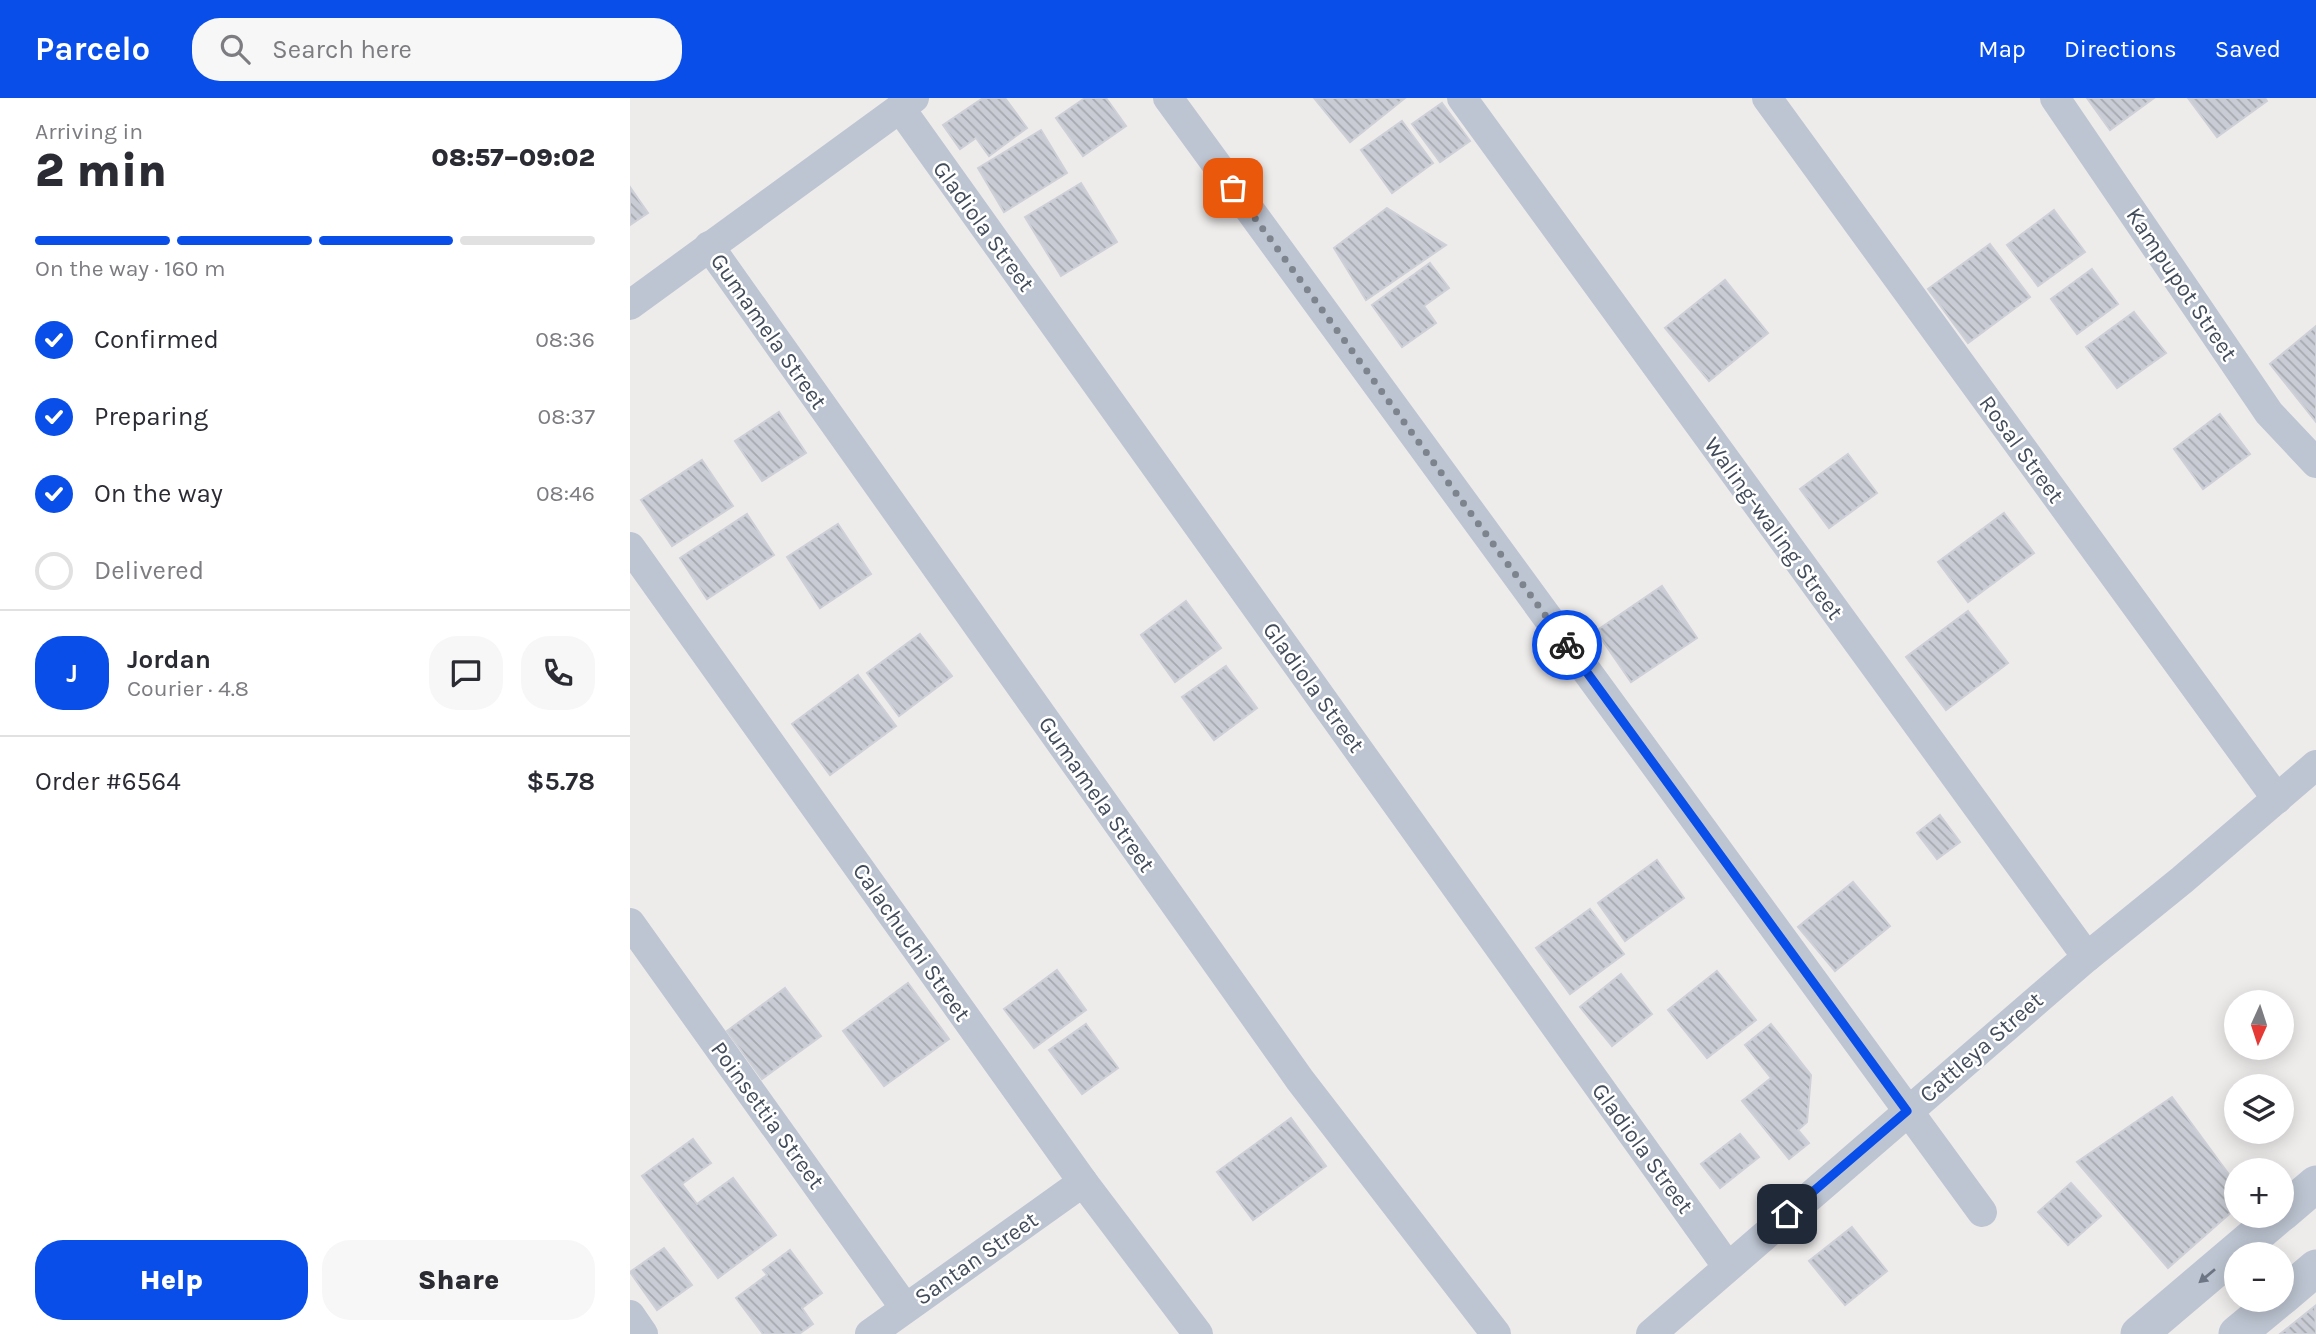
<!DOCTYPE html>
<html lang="en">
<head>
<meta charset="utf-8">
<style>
	:root { --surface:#fff; --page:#f7f7f7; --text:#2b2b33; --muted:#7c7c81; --line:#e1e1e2; --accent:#0a4ee9 }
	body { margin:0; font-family:Karla,sans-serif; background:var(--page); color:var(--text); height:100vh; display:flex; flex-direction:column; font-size:26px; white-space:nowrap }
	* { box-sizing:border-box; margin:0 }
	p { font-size:23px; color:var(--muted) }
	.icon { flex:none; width:38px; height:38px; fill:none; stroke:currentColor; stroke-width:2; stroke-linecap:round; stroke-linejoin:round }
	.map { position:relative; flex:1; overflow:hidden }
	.drawer { display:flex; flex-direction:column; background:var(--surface); width:630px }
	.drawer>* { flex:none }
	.needle { width:46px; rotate:183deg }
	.buttons { position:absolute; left:1594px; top:892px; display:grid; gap:14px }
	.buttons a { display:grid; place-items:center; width:70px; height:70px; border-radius:50%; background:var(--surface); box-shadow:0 4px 18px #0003; font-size:35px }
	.pin { position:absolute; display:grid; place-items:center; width:60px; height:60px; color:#fff; margin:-30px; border-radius:14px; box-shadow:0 4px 10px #0006 }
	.courier { position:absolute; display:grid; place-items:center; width:70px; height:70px; margin:-35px; border:5px solid #0a4ee9; border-radius:50%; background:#fff; color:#222; box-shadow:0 2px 9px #0007 }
	.overview em { font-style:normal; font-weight:800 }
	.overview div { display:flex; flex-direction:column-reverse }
	.overview { display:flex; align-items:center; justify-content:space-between; height:119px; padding:0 35px }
	h1 { font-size:46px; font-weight:800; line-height:52px }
	.bar { display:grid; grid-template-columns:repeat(4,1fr); gap:10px 7px; align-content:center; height:84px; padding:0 35px }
	.bar i { height:9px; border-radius:5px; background:var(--line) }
	.bar .active { background:var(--accent) }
	.bar p { grid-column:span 4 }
	.line { display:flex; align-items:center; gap:18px; padding:0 35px; border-top:2px solid var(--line) }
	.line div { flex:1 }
	.round { display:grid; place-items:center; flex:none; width:74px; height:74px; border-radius:28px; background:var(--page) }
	ol { padding:0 35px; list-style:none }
	li { display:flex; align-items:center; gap:21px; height:77px }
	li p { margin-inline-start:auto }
	li .icon { padding:7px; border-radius:50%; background:var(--accent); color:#fff; stroke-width:4 }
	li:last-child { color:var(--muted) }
	li i { width:38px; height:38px; border:4px solid var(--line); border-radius:50% }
	.action { display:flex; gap:14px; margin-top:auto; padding:14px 35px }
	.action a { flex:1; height:80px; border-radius:28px; background:var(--accent); color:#fff; font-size:28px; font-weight:800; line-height:80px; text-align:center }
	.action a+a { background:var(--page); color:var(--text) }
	header { display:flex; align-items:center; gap:42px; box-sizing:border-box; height:98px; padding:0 35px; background:var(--accent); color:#fff }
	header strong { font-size:33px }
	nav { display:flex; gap:38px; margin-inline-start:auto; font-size:24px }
	.search { width:490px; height:63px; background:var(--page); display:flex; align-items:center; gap:18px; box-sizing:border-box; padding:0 24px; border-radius:28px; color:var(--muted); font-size:26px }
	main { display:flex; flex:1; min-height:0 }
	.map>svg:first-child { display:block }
	.building { fill:url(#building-back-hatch); stroke:#ced0d8; stroke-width:2 }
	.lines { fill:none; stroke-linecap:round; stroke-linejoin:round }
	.minor { stroke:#bdc5d2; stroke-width:30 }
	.tertiary { stroke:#bdc5d2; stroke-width:37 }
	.oneway { fill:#6d7684 }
	.done { stroke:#7e848d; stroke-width:7; stroke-dasharray:0 12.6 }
	.route { stroke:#0a4ee9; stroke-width:9 }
	.labels { text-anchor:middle; stroke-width:5; stroke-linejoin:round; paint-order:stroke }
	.street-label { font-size:23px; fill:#424c5a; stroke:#fff }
</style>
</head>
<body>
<header>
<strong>Parcelo</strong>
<div class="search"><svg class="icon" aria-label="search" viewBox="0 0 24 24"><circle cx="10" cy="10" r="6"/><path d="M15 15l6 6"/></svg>Search here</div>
<nav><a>Map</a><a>Directions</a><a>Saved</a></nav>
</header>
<main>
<section class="drawer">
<div class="overview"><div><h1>2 min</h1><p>Arriving in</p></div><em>08:57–09:02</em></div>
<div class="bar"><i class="active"></i><i class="active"></i><i class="active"></i><i></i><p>On the way · 160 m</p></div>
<ol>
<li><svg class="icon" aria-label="check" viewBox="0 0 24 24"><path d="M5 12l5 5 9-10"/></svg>Confirmed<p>08:36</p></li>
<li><svg class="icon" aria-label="check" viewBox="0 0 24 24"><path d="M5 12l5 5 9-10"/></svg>Preparing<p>08:37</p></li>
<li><svg class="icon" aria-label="check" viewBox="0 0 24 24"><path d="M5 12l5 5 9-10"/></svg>On the way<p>08:46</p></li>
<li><i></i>Delivered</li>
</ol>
<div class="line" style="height:126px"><b class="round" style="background:var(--accent);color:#fff">J</b><div><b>Jordan</b><p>Courier · 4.8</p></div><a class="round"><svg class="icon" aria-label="chat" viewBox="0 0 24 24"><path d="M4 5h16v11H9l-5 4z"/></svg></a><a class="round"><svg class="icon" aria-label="phone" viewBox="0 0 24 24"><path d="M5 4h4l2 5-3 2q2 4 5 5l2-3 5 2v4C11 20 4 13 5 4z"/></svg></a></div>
<div class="line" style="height:91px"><div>Order #6564</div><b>$5.78</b></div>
<div class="action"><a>Help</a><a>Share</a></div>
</section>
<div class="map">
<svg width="1686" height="1236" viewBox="0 0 1686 1236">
	<defs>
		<pattern id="building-back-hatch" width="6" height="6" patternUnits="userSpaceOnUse" patternTransform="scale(1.75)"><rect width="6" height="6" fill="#c9ccd4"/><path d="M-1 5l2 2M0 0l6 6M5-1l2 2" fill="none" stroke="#a5a8af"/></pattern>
	</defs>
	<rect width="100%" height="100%" fill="#eeebeb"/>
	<g class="building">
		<polygon points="353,0 375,0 397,30 359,58 346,40 330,51 313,27"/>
		<polygon points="455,0 476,0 496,28 453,58 426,20"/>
		<polygon points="684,0 775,0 720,44"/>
		<polygon points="1457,0 1524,0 1480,32"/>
		<polygon points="1558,0 1635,0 1637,3 1587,39"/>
		<polygon points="812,5 840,43 810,64 782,26"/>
		<polygon points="772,23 803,65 762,95 731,52"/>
		<polygon points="411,32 437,75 374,114 348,70"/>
		<polygon points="451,85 487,144 431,178 395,119"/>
		<polygon points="0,89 18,115 0,127"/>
		<polygon points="757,110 816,147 736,202 704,150"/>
		<polygon points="1424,112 1455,154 1408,188 1377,147"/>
		<polygon points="1360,146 1400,199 1338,245 1298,191"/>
		<polygon points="800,165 819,190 794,208 806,225 772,249 742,207"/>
		<polygon points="1462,171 1488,206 1447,236 1421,201"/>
		<polygon points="1095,182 1138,235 1079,283 1035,230"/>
		<polygon points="1504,214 1536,255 1487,290 1456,249"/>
		<polygon points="1686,228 1686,324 1640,266"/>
		<polygon points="149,314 176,355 132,383 105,343"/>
		<polygon points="1590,316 1620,356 1573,391 1544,351"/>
		<polygon points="1218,356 1247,395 1199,430 1170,391"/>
		<polygon points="72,362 103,408 42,448 11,402"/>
		<polygon points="1374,415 1404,455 1338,504 1308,464"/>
		<polygon points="117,416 144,457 77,501 50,460"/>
		<polygon points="208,426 241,476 190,510 157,459"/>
		<polygon points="1032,488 1067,540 1001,584 966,533"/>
		<polygon points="556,503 591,550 545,584 511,537"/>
		<polygon points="1338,513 1378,565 1316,612 1276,559"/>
		<polygon points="290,536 322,578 269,618 237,575"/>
		<polygon points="596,568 627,610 584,642 552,599"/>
		<polygon points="228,577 266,628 200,677 162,626"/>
		<polygon points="1310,717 1330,744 1307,761 1287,735"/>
		<polygon points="1027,762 1054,800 995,843 968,805"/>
		<polygon points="1223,784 1260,828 1205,873 1168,829"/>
		<polygon points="960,811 994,856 940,896 906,850"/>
		<polygon points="427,872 456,912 404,950 374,911"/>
		<polygon points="1087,873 1126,922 1077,960 1038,912"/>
		<polygon points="991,876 1022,916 982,948 950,909"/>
		<polygon points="278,885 319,941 254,988 213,933"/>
		<polygon points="155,890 191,938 132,981 97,933"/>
		<polygon points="456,926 488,970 452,996 419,952"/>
		<polygon points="1141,926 1181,977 1177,1024 1168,1032 1179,1045 1159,1061 1112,1003 1141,980 1115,947"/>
		<polygon points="1542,999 1606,1086 1606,1110 1538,1170 1447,1064"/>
		<polygon points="661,1020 696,1068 623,1122 587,1074"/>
		<polygon points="1110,1036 1129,1059 1090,1090 1071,1066"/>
		<polygon points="63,1041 81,1065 52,1086 67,1106 103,1080 146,1137 88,1180 12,1078"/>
		<polygon points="1441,1085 1471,1118 1438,1147 1408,1114"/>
		<polygon points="1222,1129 1257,1173 1215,1207 1179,1163"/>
		<polygon points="34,1150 62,1187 27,1212 0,1174"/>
		<polygon points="160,1152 192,1195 172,1210 183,1226 169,1236 133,1236 106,1200 137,1177 133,1172"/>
		<polygon points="1685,1208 1686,1236 1650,1236"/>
	</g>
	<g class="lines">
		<g class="minor">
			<polyline points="538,0 1352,1114"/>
			<polyline points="832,0 1457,859"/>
			<polyline points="1137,0 1647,701"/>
			<polyline points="1425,0 1639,315 1686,365"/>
			<polyline points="270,10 1097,1168"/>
			<polyline points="79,148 670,982 866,1236"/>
			<polyline points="0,207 284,0"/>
			<polyline points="0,449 453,1084 568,1236"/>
			<polyline points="0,825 275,1210"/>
			<polyline points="0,1217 13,1236"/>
			<polyline points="240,1236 453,1084"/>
			<polyline points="1021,1236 1457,859 1552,782 1686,667"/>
		</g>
		<g class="tertiary">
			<polyline points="1652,1115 1686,1086"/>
			<polyline points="1652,1199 1686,1170"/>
			<polyline points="1509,1236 1648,1118"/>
			<polyline points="1607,1236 1648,1202"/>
		</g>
	</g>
	<defs><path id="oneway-solid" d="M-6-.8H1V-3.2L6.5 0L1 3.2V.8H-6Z" transform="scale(1.75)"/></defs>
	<use class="oneway" href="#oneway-solid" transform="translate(1577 1178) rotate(140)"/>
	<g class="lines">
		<polyline class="done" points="603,90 937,547"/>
		<polyline class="route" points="937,547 1277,1013 1157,1116"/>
	</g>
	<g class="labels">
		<g class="street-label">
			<text transform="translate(354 128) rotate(54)" y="8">Gladiola Street</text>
			<text transform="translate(1552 186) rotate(56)" y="8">Kampupot Street</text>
			<text transform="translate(139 233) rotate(55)" y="8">Gumamela Street</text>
			<text transform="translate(1392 351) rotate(54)" y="8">Rosal Street</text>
			<text transform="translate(1144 430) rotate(54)" y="8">Waling-waling Street</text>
			<text transform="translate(684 589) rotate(54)" y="8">Gladiola Street</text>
			<text transform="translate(467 696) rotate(55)" y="8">Gumamela Street</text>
			<text transform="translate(282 844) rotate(55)" y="8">Calachuchi Street</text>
			<text transform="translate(1351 949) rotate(-41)" y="8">Cattleya Street</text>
			<text transform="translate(138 1017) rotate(54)" y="8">Poinsettia Street</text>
			<text transform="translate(1013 1050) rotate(54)" y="8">Gladiola Street</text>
			<text transform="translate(346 1160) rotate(-35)" y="8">Santan Street</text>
		</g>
	</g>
</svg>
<div class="buttons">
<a><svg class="needle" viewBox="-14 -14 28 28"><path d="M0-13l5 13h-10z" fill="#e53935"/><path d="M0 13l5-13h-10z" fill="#7c7c81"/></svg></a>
<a><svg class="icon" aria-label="layers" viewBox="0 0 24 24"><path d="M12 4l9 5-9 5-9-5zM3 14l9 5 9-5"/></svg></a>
<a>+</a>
<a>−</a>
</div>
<div class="pin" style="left:603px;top:90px;background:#ea580c"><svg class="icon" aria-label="bag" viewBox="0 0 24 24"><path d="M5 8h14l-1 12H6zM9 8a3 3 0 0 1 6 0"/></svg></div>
<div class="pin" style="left:1157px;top:1116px;background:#1f2937"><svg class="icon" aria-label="home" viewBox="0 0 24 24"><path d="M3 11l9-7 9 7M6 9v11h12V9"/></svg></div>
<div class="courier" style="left:937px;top:547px"><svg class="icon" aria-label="bike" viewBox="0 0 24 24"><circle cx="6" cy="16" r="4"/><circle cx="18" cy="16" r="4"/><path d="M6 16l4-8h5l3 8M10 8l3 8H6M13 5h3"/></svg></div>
</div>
</main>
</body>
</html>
